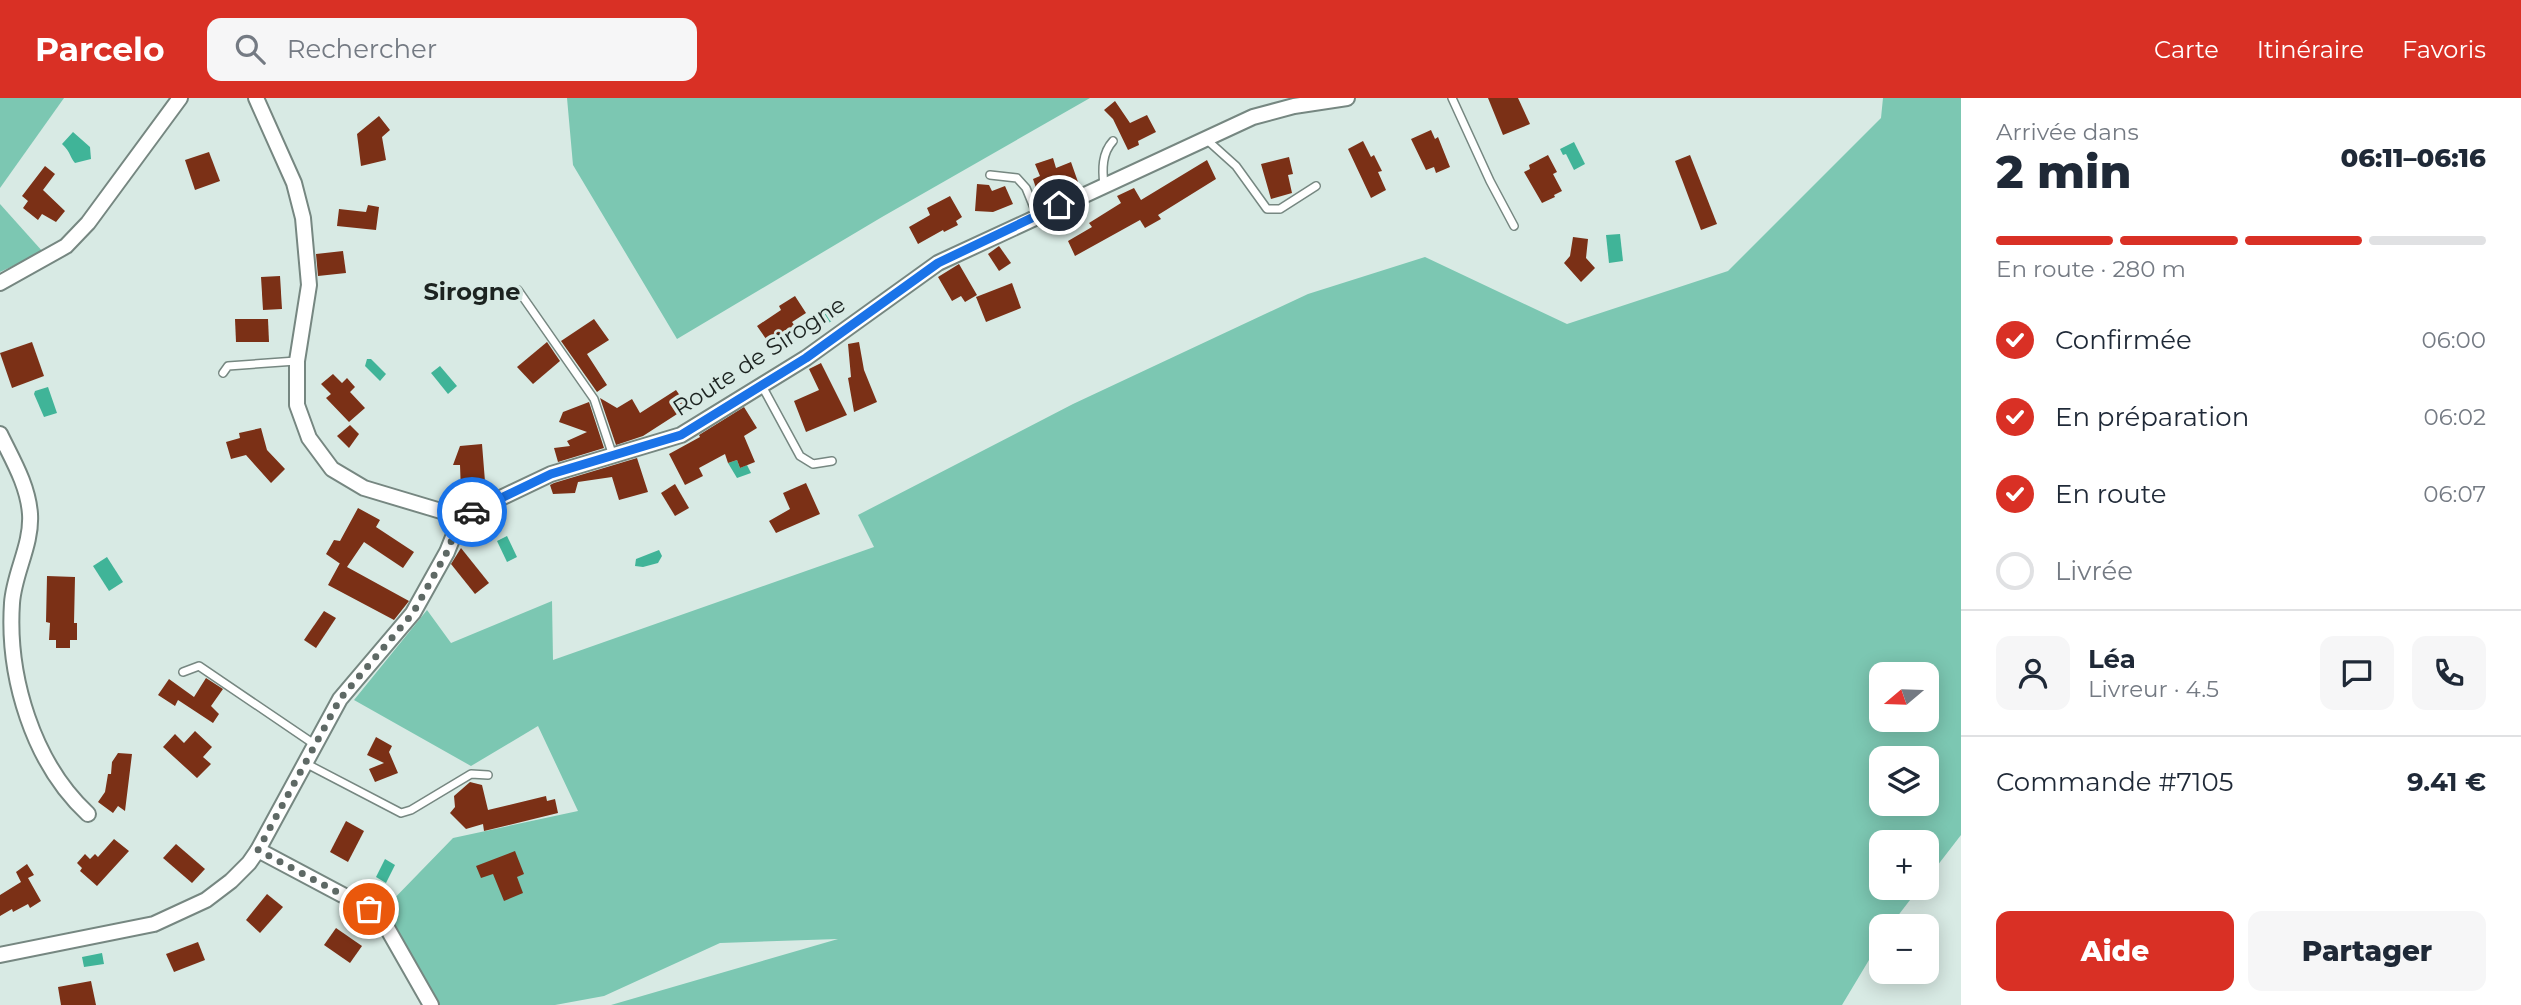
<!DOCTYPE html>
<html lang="fr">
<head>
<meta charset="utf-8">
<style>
	:root { --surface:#fff; --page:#f6f6f7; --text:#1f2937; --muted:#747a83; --line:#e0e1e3; --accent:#d93025 }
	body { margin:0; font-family:Montserrat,sans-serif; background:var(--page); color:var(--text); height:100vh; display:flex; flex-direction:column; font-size:26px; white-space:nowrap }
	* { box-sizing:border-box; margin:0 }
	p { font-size:23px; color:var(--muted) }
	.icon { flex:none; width:38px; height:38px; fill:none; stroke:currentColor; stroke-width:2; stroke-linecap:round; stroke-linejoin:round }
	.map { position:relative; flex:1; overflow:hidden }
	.panel { display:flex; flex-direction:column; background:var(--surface); width:560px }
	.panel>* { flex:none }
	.needle { width:46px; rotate:251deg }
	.buttons { position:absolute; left:1869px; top:564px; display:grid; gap:14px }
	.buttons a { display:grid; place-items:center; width:70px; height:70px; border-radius:14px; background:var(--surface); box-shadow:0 4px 18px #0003; font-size:35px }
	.pin { position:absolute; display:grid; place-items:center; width:60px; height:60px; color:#fff; margin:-30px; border:4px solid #fff; border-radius:50%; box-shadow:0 2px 7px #0007 }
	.courier { position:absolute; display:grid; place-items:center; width:70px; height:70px; margin:-35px; border:5px solid #1a73e8; border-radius:50%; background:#fff; color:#222; box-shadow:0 2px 9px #0007 }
	.headline em { font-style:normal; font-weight:800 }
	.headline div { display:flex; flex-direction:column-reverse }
	.headline { display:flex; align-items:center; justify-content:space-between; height:119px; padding:0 35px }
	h1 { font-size:46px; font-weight:800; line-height:52px }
	.bar { display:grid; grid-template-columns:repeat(4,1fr); gap:10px 7px; align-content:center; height:84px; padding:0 35px }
	.bar i { height:9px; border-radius:5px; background:var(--line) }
	.bar .active { background:var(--accent) }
	.bar p { grid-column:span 4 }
	.line { display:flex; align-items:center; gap:18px; padding:0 35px; border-top:2px solid var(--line) }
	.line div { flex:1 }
	.round { display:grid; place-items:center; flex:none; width:74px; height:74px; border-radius:14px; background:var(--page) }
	ol { padding:0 35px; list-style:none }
	li { display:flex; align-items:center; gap:21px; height:77px }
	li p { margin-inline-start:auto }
	li .icon { padding:7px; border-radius:50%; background:var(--accent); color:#fff; stroke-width:4 }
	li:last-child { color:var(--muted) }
	li i { width:38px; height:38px; border:4px solid var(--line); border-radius:50% }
	.action { display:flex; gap:14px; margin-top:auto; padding:14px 35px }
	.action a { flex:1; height:80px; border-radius:14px; background:var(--accent); color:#fff; font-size:28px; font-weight:800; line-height:80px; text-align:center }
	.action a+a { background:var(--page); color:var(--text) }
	header { display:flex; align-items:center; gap:42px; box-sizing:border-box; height:98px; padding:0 35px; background:var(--accent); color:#fff }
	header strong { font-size:33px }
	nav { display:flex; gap:38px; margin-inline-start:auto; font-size:24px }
	.search { width:490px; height:63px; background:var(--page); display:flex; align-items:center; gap:18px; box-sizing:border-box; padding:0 24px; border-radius:14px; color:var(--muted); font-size:26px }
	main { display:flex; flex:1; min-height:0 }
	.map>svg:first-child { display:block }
	.green { fill:#7cc7b2; fill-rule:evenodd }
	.water { fill:#40b498 }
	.building { fill:#7b3016 }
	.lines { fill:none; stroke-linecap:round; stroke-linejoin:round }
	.lane-casing { stroke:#768781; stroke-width:10 }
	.street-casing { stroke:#768781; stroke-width:18 }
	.lane { stroke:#fff; stroke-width:7 }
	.street { stroke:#fff; stroke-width:14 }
	.done { stroke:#5e6965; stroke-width:7; stroke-dasharray:0 12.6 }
	.route { stroke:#1a73e8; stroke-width:9 }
	.labels { text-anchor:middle; stroke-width:7; stroke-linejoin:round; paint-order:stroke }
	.street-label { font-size:23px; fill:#1c2320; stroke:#d8eae4 }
	.neighbourhood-label { font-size:24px; font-weight:bold; fill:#1c2320; stroke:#d8eae4 }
</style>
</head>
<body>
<header>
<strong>Parcelo</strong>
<div class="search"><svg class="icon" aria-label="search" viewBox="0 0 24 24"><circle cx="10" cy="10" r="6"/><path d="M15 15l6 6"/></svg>Rechercher</div>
<nav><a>Carte</a><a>Itinéraire</a><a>Favoris</a></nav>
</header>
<main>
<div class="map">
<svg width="1961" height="907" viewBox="0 0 1961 907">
	<rect width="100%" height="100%" fill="#d8eae4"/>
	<g class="green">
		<polygon points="0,0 64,0 0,90"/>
		<polygon points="567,0 1090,0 882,119 677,241 573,67"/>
		<path d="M1883 0H1961V737L1927 781V744H1881V789H1920L1890 828H1881V842L1842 907H611L838 841 720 845 604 898 555 907H436L384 811 453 740 578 713 538 628 471 668 354 602 427 512 451 545 552 503 553 562 874 449 858 417 1073 306 1308 196 1425 159 1567 226 1728 173 1881 20ZM1881 576H1927V621H1881ZM1881 660H1927V705H1881Z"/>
		<polygon points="0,106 43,154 0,174"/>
	</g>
	<g class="water">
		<path d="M73 34 90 49 91 61 75 65C70 60 71 54 62 46Z"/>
		<polygon points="1574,44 1585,66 1574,72 1566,56 1563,57 1560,51"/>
		<polygon points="1620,136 1623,163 1609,165 1606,137"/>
		<polygon points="834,204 842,216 818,232 810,219"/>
		<polygon points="367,261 371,261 386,276 380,283 365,268"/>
		<polygon points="440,268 457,288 448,296 431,275"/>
		<polygon points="48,289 57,315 44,319 34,296 35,293"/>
		<polygon points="737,362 740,370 747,367 751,375 737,380 728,365"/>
		<polygon points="507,438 517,459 507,464 497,443"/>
		<polygon points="659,452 662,458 658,465 643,469 635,468 636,461"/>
		<polygon points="107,459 123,484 109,493 93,468"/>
		<polygon points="385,761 395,767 386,785 376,779"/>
		<polygon points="102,855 104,866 84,869 82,859"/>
	</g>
	<g class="building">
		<polygon points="1488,0 1518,0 1530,26 1503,37"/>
		<polygon points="1115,3 1130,25 1147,17 1156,34 1138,43 1139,47 1128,52 1113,21 1104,12"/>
		<polygon points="379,18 390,32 382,39 386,62 361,68 357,36"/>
		<polygon points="1431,32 1435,41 1438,39 1450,69 1436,75 1434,69 1426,72 1411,41"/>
		<polygon points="1363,43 1371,59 1374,57 1382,73 1378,74 1386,92 1371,100 1348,51"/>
		<polygon points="209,54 220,83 195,92 185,62"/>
		<polygon points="1548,57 1557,74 1553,76 1562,93 1554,97 1555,99 1542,105 1524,74 1530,71 1529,67"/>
		<polygon points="1690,57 1717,126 1701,132 1675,63"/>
		<polygon points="1289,59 1293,76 1288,77 1292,95 1271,101 1261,66"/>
		<polygon points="1053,60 1056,70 1071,64 1078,84 1039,99 1033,81 1040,78 1035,66"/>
		<polygon points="1207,62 1216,81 1158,117 1161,121 1145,130 1140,122 1075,158 1068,143 1092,129 1089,125 1121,105 1117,98 1134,90 1141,102"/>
		<polygon points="45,68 55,76 43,92 65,113 56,124 42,116 38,122 23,110 28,103 22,98"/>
		<polygon points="977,86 989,87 992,93 1005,88 1013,106 993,114 975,113"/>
		<polygon points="950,98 962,119 956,123 958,127 944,134 943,132 918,146 909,129 930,117 927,110"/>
		<polygon points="368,107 379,109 376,132 337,128 339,111 366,114"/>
		<polygon points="1573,139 1588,141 1586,160 1595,170 1581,184 1564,165 1570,158"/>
		<polygon points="999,148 1011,165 999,173 988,156"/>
		<polygon points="343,153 346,175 318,178 316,156"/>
		<polygon points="959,166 977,197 965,204 961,198 952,203 938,179"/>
		<polygon points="280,178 282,211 263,212 261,179"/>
		<polygon points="1012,185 1021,210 986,224 976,199"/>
		<polygon points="795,198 806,215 792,224 797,231 771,248 757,228 781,212 779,208"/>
		<polygon points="235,221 268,221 269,244 236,244"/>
		<polygon points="594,221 609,242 587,256 607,287 597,294 561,243"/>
		<polygon points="32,244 44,278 12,290 0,255"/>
		<polygon points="547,244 560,263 533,286 517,269"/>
		<polygon points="859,244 864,272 877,304 854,314 848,280 851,279 848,246"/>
		<polygon points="821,265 847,317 806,334 794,303 819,292 809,271"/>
		<polygon points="333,276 342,285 347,280 355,289 350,294 365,310 349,324 326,300 331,296 321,286"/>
		<polygon points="676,292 688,309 643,338 616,347 600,300 617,310 632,301 640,315"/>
		<polygon points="589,304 604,350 558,364 554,350 570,348 567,343 587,334 559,324 563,314"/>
		<polygon points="744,309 757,330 744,338 755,364 740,370 737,362 728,365 725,356 699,370 703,378 685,387 669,356 700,339 699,337"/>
		<polygon points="350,327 359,336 349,350 337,338"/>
		<polygon points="261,330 267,352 285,371 271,385 246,357 231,361 226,344 240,340 239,335"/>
		<polygon points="482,346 486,396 483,398 461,395 460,367 453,367 460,348"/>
		<polygon points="637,360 648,394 619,402 612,379 578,384 575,395 553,396 550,387 554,385"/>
		<polygon points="806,385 820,416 776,435 769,423 790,411 783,395"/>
		<polygon points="675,386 689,410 675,418 661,395"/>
		<polygon points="358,410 380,422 376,429 414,454 403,470 364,444 347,469 409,503 394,522 328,487 340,465 342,467 326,456 334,442 340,443"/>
		<polygon points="461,450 489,485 475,496 451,466"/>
		<polygon points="47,478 75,479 74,525 77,525 77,542 70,542 70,550 56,550 56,542 49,542 50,525 46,524"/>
		<polygon points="324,513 336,520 316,550 304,542"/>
		<polygon points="206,580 223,591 211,608 219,616 213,625 178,602 175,608 158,597 169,581 194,599"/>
		<polygon points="195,633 212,649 203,659 211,666 197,680 163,649 175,636 184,645"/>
		<polygon points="376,639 392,648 389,654 398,675 375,684 369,671 384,665 367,657"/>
		<polygon points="118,655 132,656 125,713 118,708 113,715 98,704 105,694 108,676 111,676 112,664"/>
		<polygon points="470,684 482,687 488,712 546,698 547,703 555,701 558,715 484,733 483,726 466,731 450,715 455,709 454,698"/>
		<polygon points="346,723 364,733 348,764 330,754"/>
		<polygon points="114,741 129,753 97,788 80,773 82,770 77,765 85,756 90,761 95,756 98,759"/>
		<polygon points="176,746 205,771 192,785 163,760"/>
		<polygon points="515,753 524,776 517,779 523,795 504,803 493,776 481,780 476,768"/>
		<polygon points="27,766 34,777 28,780 41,803 30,810 28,806 13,814 12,811 0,818 0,797 21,784 16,774"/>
		<polygon points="267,796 283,809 260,835 246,822"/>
		<polygon points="336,830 362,848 350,865 324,847"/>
		<polygon points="198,844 205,862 174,874 166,856"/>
		<polygon points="91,883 96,907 61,907 58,889"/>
	</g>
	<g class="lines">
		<defs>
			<g id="lane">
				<polyline points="1452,0 1490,83 1514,128"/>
				<polyline points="1206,41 1236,68 1267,111 1280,111 1316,88"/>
				<polyline points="990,77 1017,80 1026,90 1037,117"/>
				<path d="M1104 87C1102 71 1102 55 1113 43"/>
				<polyline points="518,192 594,301 613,358"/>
				<polyline points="223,275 228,268 296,263"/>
				<polyline points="762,288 800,358 813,366 832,363"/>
				<polyline points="183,574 199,568 314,646"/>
				<polyline points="305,665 401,715 411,712 471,676 488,677"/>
			</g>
			<g id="street">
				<polyline points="256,0 294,85 303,120 309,187 297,263 297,307 309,340 332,371 364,390 461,419"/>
				<polyline points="0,185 66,148 88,125 180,0"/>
				<path d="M0 336C12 361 28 387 30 416 32 447 14 475 12 505 7 579 33 665 88 716"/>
				<polyline points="258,752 369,811 382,821 431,907"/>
				<polyline points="0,857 154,826 206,802 231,783 249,765 258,752 340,601 413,515 447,454 461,419 551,376 681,337 806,260 938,165 1253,19 1294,8 1347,0"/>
			</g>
		</defs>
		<use href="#lane" class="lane-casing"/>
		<use href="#street" class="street-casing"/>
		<use href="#lane" class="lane"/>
		<use href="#street" class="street"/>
	</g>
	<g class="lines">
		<polyline class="done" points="369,811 258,752 340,601 413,515 447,454 461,419 472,414"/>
		<polyline class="route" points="472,414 551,376 681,337 806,260 938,165 1059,107"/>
	</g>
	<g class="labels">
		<g class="street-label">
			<text transform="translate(759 258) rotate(-33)" y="8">Route de Sirogne</text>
		</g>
		<g class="neighbourhood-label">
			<text x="472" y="202">Sirogne</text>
		</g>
	</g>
</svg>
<div class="buttons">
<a><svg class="needle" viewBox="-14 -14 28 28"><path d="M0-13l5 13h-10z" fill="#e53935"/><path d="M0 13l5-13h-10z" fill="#747a83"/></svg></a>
<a><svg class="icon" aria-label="layers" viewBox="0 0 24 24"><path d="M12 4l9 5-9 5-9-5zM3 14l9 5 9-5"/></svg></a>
<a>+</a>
<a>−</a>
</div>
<div class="pin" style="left:369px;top:811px;background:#ea580c"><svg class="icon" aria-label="bag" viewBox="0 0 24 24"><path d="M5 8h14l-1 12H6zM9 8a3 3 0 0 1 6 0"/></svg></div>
<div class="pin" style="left:1059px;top:107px;background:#1f2937"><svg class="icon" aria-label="home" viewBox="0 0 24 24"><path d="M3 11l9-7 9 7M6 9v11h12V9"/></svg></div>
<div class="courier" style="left:472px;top:414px"><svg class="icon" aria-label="car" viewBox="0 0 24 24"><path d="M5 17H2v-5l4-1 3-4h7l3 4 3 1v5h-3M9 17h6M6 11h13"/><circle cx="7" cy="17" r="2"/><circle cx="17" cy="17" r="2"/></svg></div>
</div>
<section class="panel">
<div class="headline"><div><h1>2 min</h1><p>Arrivée dans</p></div><em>06:11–06:16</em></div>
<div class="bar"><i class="active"></i><i class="active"></i><i class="active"></i><i></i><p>En route · 280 m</p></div>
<ol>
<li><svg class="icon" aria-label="check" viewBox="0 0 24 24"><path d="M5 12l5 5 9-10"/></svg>Confirmée<p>06:00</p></li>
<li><svg class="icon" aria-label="check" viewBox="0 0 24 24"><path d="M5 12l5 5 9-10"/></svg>En préparation<p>06:02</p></li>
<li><svg class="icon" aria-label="check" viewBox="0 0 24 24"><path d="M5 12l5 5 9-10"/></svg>En route<p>06:07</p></li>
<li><i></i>Livrée</li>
</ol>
<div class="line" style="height:126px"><a class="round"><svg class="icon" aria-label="person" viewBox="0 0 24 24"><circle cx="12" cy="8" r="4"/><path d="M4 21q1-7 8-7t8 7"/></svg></a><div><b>Léa</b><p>Livreur · 4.5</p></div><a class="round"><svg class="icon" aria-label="chat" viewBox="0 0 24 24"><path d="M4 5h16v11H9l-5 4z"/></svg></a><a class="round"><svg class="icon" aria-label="phone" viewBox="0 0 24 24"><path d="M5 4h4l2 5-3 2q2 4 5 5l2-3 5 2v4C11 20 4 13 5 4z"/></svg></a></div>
<div class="line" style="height:91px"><div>Commande #7105</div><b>9.41 €</b></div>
<div class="action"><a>Aide</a><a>Partager</a></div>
</section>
</main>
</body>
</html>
